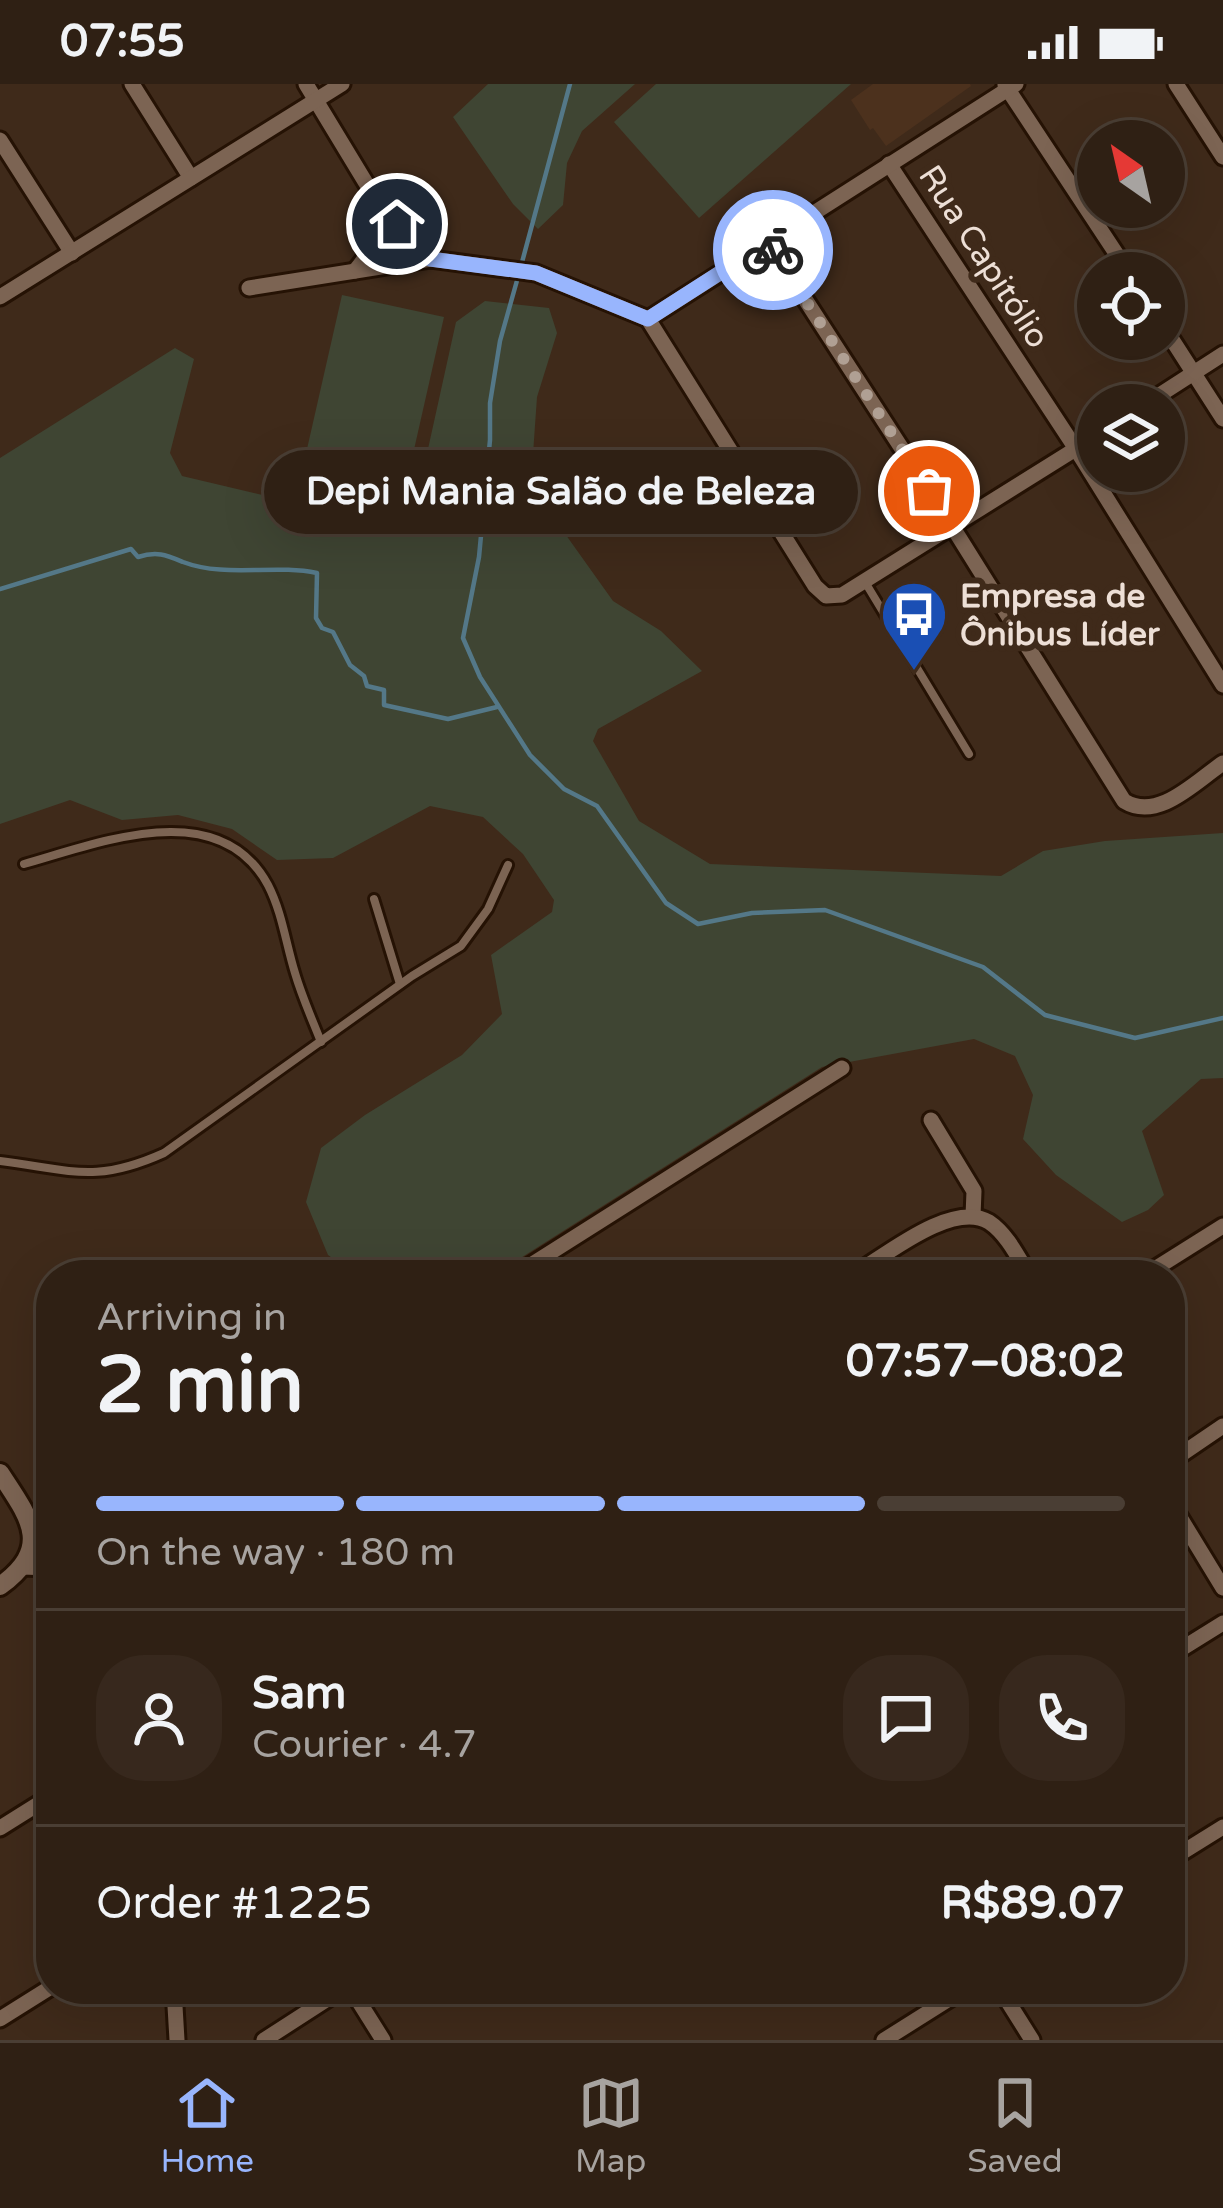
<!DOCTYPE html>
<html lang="en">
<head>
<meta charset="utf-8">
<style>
	:root { --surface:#2f2014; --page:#37281d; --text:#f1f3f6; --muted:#a7a3a0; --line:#4a3e34; --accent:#98b5fd }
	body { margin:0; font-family:"Varela Round",sans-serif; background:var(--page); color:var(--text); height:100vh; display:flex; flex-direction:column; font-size:45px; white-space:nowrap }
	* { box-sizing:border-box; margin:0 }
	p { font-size:39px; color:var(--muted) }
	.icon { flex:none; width:66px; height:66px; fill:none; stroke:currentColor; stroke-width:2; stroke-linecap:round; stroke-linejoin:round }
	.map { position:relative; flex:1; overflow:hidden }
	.side { position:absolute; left:36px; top:1176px; width:1149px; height:744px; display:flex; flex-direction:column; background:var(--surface); border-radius:48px; box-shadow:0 12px 48px #0002,0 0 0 3px var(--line) }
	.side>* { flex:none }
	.needle { width:78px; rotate:326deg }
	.buttons { position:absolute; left:1077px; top:36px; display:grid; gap:24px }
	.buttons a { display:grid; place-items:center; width:108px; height:108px; border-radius:50%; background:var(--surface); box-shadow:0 12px 48px #0002,0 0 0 3px var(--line); font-size:60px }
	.pin { position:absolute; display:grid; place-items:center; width:102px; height:102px; color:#fff; margin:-51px; border:6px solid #fff; border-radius:50%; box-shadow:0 3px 12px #0007 }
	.courier { position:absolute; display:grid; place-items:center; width:120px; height:120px; margin:-60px; border:9px solid #98b5fd; border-radius:50%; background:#fff; color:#222; box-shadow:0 3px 15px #0007 }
	.bubble { position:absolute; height:84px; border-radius:42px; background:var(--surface); box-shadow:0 12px 48px #0002,0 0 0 3px var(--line); font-size:39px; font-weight:700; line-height:84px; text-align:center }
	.head em { font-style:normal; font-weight:700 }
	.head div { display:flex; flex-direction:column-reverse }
	.head { display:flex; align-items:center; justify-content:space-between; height:204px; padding:0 60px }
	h1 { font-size:78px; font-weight:700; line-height:90px }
	.bar { display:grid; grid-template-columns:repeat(4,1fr); gap:18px 12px; align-content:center; height:144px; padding:0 60px }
	.bar i { height:15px; border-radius:9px; background:var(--line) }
	.bar .current { background:var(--accent) }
	.bar p { grid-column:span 4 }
	.line { display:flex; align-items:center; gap:30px; padding:0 60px; border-top:3px solid var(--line) }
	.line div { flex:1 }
	.round { display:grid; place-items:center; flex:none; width:126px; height:126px; border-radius:48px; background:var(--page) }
	.status { display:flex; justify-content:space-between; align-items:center; height:84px; padding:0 60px; background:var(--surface); direction:ltr }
	.status svg { height:33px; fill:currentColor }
	.dock { display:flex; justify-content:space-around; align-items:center; height:168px; border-top:3px solid var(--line); background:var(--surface); font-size:33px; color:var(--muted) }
	.dock a { display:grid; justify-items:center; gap:6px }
	.dock .current { color:var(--accent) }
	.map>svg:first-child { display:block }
	.built { fill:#4c311d }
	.green { fill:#3f4533 }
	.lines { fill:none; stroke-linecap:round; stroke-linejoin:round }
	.stream { stroke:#547888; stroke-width:4.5 }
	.service-casing { stroke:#251204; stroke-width:14 }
	.minor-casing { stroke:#251204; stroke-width:21 }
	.tertiary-casing { stroke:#251204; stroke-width:24 }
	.service { stroke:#7c6453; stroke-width:8 }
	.minor { stroke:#7c6453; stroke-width:15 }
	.tertiary { stroke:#7c6453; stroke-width:18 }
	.done { stroke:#b0a094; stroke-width:12; stroke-dasharray:0 21.6 }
	.route { stroke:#98b5fd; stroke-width:15 }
	.labels { text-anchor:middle; stroke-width:12; stroke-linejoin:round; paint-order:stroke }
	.street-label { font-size:33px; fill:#eddfd6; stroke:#3f2a1a }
	.poi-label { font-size:33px; font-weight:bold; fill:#eddfd6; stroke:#3f2a1a; text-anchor:start }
</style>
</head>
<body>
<div class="status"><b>07:55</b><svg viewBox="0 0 49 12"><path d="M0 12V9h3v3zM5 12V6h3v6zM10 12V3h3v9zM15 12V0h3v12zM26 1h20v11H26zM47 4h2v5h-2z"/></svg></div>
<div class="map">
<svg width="1223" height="1956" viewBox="0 0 1223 1956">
	<rect width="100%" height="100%" fill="#3f2a1a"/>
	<polygon class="built" points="873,0 970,0 971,2 886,62 873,44 870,46 851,16"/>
	<g class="green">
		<polygon points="488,0 635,0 582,47 567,79 563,121 538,145 513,120 453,33"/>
		<polygon points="656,0 851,0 699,134 614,38"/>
		<polygon points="342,211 444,233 399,432 297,409"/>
		<polygon points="485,217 549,224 557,249 537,313 533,370 546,423 613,517 661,547 702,587 598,645 593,657 639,737 710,780 1001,792 1043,767 1105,757 1223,749 1223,994 1201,995 1142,1047 1164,1111 1148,1126 1122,1138 1056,1091 1023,1055 1033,1011 1015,972 974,955 822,983 494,1191 356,1191 328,1171 306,1118 321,1064 365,1031 462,971 502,930 491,871 552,828 554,816 523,770 483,733 430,722 333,774 277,776 232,745 178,731 122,736 70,716 0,740 0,374 175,264 194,275 170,369 182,392 397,443 413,433 456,238"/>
	</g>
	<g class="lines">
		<g class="stream">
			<polyline points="521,182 570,0"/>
			<polyline points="518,193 500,257 490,319 490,356 479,473 463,554 480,593 530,671 564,705 597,722 666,819 698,840 752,829 825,826 983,883 1045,931 1135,954 1223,934"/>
			<path d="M0 505 131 465 138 473C157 467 166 471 183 478 225 494 274 480 317 489L316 534 322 544 333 548 350 581 364 592 367 602 384 606V621L448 635 497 623"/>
		</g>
		<defs>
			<g id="service">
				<polyline points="865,498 969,670"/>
				<path d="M24 780C99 759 219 710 268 801 282 828 286 860 295 889 302 913 312 935 321 958"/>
				<polyline points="374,815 400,900"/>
				<path d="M0 1077C72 1086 95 1100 164 1069L412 892 461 862 488 825 508 781"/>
				<polyline points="34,1725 51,1751"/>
			</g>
			<g id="minor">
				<polyline points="132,0 191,94"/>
				<polyline points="306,0 375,114 431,175 536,189 648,235"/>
				<polyline points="1176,0 1223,73"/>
				<polyline points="1005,1 1129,189"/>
				<polyline points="0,56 72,169"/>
				<polyline points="889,80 1076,365 1223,601"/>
				<path d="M768 158 952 442 1124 717C1158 738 1195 698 1223 679"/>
				<path d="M355 187C373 165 382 148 376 119"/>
				<polyline points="249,204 431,175"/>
				<polyline points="0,213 342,0"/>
				<polyline points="648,235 815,502 826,512 842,511 1098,351"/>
				<polyline points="648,235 1016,0"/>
				<polyline points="1164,243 1223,335"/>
				<polyline points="1144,321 1223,270"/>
				<polyline points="931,1036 974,1107 973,1132"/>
				<polyline points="515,1191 842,984"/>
				<path d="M853 1191C885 1172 952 1116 989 1138 1007 1150 1018 1173 1029 1191"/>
				<polyline points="1145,1191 1223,1142"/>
				<polyline points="1170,1378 1223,1342"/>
				<polyline points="1170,1417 1223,1504"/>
				<polyline points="32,1438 51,1450"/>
				<polyline points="22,1483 51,1484"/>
				<polyline points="1170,1572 1223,1539"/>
				<polyline points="0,1744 51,1712"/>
				<polyline points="1170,1776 1223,1743"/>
				<polyline points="174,1905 177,1956"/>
				<polyline points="351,1905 383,1956"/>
				<polyline points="1000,1905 1032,1956"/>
				<polyline points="0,1935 51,1903"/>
				<polyline points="264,1956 343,1905"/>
				<polyline points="884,1956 965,1905"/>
			</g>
			<path id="tertiary" d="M0 1389C29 1433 54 1463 0 1502"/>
		</defs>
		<use href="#service" class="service-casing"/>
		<use href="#minor" class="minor-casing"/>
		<use href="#tertiary" class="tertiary-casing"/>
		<use href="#service" class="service"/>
		<use href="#minor" class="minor"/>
		<use href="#tertiary" class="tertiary"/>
	</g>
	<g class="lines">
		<polyline class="done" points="773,166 929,407"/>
		<polyline class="route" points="397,140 430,175 536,189 648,235 768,158 773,166"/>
	</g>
	<defs>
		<symbol id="bus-pin" viewBox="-11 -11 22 30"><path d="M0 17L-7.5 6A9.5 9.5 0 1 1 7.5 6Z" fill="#1a4fb4" stroke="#3f2a1a"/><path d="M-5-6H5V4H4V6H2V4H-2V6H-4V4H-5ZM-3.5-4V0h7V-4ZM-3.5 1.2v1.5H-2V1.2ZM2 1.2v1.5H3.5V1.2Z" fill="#fff"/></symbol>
	</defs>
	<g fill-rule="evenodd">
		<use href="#bus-pin" x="876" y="492" width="76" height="104"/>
	</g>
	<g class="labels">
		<g class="street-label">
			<text transform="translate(985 172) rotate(57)" y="12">Rua Capitólio</text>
		</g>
		<g class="poi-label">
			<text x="960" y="523">Empresa de<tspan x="960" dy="38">Ônibus Líder</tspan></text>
		</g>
	</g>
</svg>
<div class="buttons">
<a><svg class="needle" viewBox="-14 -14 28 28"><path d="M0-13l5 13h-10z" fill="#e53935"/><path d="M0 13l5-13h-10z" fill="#a7a3a0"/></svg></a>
<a><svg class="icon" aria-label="locate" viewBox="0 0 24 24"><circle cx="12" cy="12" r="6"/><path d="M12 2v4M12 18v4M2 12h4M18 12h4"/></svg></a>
<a><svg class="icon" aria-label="layers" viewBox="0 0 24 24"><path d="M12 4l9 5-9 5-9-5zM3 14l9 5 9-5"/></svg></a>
</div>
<div class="pin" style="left:929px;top:407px;background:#ea580c"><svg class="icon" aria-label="bag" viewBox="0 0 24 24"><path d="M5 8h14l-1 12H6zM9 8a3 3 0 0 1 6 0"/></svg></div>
<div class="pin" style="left:397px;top:140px;background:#1f2937"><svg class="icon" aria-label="home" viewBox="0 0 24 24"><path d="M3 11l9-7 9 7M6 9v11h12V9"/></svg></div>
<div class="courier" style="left:773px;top:166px"><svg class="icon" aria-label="bike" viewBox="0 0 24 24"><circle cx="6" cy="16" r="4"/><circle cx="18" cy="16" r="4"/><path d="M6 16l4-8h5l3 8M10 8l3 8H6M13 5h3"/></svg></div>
<div class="bubble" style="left:264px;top:366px;width:594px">Depi Mania Salão de Beleza</div>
<section class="side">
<div class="head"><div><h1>2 min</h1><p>Arriving in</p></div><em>07:57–08:02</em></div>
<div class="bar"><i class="current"></i><i class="current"></i><i class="current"></i><i></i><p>On the way · 180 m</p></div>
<div class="line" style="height:216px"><a class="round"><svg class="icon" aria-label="person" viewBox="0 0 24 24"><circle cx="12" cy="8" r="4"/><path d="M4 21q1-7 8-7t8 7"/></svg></a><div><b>Sam</b><p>Courier · 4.7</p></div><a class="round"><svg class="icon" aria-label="chat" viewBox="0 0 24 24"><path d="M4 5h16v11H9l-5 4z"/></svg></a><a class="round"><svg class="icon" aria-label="phone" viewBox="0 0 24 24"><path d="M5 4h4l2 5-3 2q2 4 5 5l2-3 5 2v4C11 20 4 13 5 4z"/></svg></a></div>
<div class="line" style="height:156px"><div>Order #1225</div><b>R$89.07</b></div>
</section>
</div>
<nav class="dock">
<a class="current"><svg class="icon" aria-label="home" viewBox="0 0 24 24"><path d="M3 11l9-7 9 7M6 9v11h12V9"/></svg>Home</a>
<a><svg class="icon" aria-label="map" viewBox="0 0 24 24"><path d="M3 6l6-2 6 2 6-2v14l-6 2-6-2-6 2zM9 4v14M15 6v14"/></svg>Map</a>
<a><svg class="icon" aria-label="saved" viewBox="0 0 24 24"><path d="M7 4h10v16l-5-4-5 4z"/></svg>Saved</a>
</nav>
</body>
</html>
